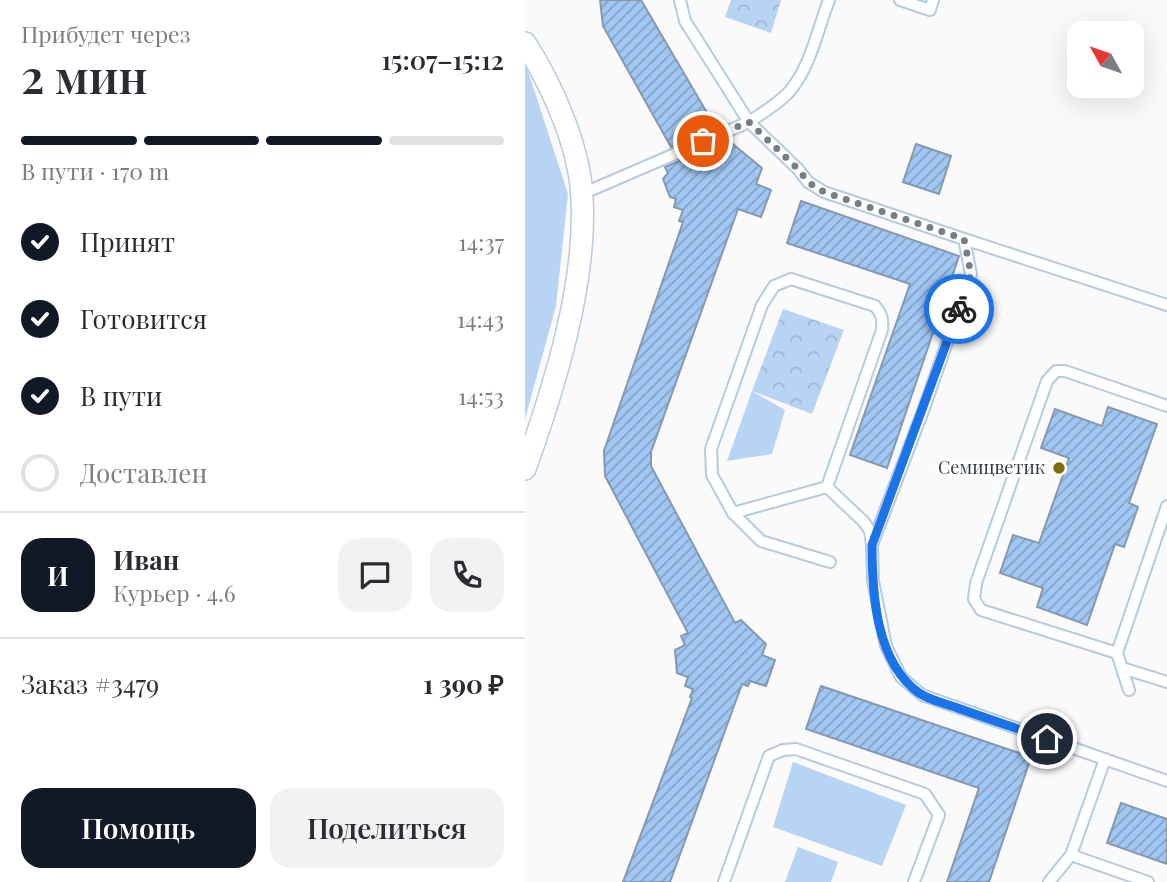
<!DOCTYPE html>
<html lang="ru">
<head>
<meta charset="utf-8">
<style>
	:root { --surface:#fff; --page:#f2f2f3; --text:#2b2b33; --muted:#7c7c81; --line:#e1e1e2; --accent:#111827 }
	body { margin:0; font-family:"Playfair Display",serif; background:var(--page); color:var(--text); height:100vh; display:flex; flex-direction:column; font-size:26px; white-space:nowrap }
	* { box-sizing:border-box; margin:0 }
	p { font-size:23px; color:var(--muted) }
	.icon { flex:none; width:38px; height:38px; fill:none; stroke:currentColor; stroke-width:2; stroke-linecap:round; stroke-linejoin:round }
	.map { position:relative; flex:1; overflow:hidden }
	.details { display:flex; flex-direction:column; background:var(--surface); width:525px }
	.details>* { flex:none }
	.needle { width:46px; rotate:310deg }
	.fabs { position:absolute; left:542px; top:21px; display:grid; gap:14px }
	.fabs a { display:grid; place-items:center; width:77px; height:77px; border-radius:14px; background:var(--surface); box-shadow:0 7px 28px #0002; font-size:35px }
	.pin { position:absolute; display:grid; place-items:center; width:60px; height:60px; color:#fff; margin:-30px; border:4px solid #fff; border-radius:50%; box-shadow:0 2px 7px #0007 }
	.courier { position:absolute; display:grid; place-items:center; width:70px; height:70px; margin:-35px; border:5px solid #1a73e8; border-radius:50%; background:#fff; color:#222; box-shadow:0 2px 9px #0007 }
	.head em { font-style:normal; font-weight:600 }
	.head div { display:flex; flex-direction:column-reverse }
	.head { display:flex; align-items:center; justify-content:space-between; height:119px; padding:0 21px }
	h1 { font-size:46px; font-weight:600; line-height:52px }
	.bar { display:grid; grid-template-columns:repeat(4,1fr); gap:10px 7px; align-content:center; height:84px; padding:0 21px }
	.bar i { height:9px; border-radius:5px; background:var(--line) }
	.bar .current { background:var(--accent) }
	.bar p { grid-column:span 4 }
	.line { display:flex; align-items:center; gap:18px; padding:0 21px; border-top:2px solid var(--line) }
	.line div { flex:1 }
	.round { display:grid; place-items:center; flex:none; width:74px; height:74px; border-radius:21px; background:var(--page) }
	ol { padding:0 21px; list-style:none }
	li { display:flex; align-items:center; gap:21px; height:77px }
	li p { margin-inline-start:auto }
	li .icon { padding:7px; border-radius:50%; background:var(--accent); color:#fff; stroke-width:4 }
	li:last-child { color:var(--muted) }
	li i { width:38px; height:38px; border:4px solid var(--line); border-radius:50% }
	.cta { display:flex; gap:14px; margin-top:auto; padding:14px 21px }
	.cta a { flex:1; height:80px; border-radius:21px; background:var(--accent); color:#fff; font-size:28px; font-weight:600; line-height:80px; text-align:center }
	.cta a+a { background:var(--page); color:var(--text) }
	main { display:flex; flex:1; min-height:0 }
	.map>svg:first-child { display:block }
	.green { fill:#b8d4f4 }
	.park { fill:url(#park-crowns) }
	.building { fill:url(#building-hatch); stroke:#8698ae; stroke-width:2 }
	.lines { fill:none; stroke-linecap:round; stroke-linejoin:round }
	.lane-casing { stroke:#b6cae0; stroke-width:14 }
	.street-casing { stroke:#b6cae0; stroke-width:24 }
	.lane { stroke:#fff; stroke-width:10 }
	.street { stroke:#fff; stroke-width:21 }
	.done { stroke:#787d83; stroke-width:7; stroke-dasharray:0 12.6 }
	.route { stroke:#1a73e8; stroke-width:9 }
	.poi-dot { fill:#7e6e0b; stroke:#fff; stroke-width:2.5 }
	.labels { text-anchor:middle; stroke-width:7; stroke-linejoin:round; paint-order:stroke }
	.poi-label { font-size:18px; fill:#323a43; stroke:#fff; text-anchor:end }
</style>
</head>
<body>
<main>
<section class="details">
<div class="head"><div><h1>2 мин</h1><p>Прибудет через</p></div><em>15:07–15:12</em></div>
<div class="bar"><i class="current"></i><i class="current"></i><i class="current"></i><i></i><p>В пути · 170 m</p></div>
<ol>
<li><svg class="icon" aria-label="check" viewBox="0 0 24 24"><path d="M5 12l5 5 9-10"/></svg>Принят<p>14:37</p></li>
<li><svg class="icon" aria-label="check" viewBox="0 0 24 24"><path d="M5 12l5 5 9-10"/></svg>Готовится<p>14:43</p></li>
<li><svg class="icon" aria-label="check" viewBox="0 0 24 24"><path d="M5 12l5 5 9-10"/></svg>В пути<p>14:53</p></li>
<li><i></i>Доставлен</li>
</ol>
<div class="line" style="height:126px"><b class="round" style="background:var(--accent);color:#fff">И</b><div><b>Иван</b><p>Курьер · 4.6</p></div><a class="round"><svg class="icon" aria-label="chat" viewBox="0 0 24 24"><path d="M4 5h16v11H9l-5 4z"/></svg></a><a class="round"><svg class="icon" aria-label="phone" viewBox="0 0 24 24"><path d="M5 4h4l2 5-3 2q2 4 5 5l2-3 5 2v4C11 20 4 13 5 4z"/></svg></a></div>
<div class="line" style="height:91px"><div>Заказ #3479</div><b>1 390 ₽</b></div>
<div class="cta"><a>Помощь</a><a>Поделиться</a></div>
</section>
<div class="map">
<svg width="642" height="882" viewBox="0 0 642 882">
	<defs>
		<pattern id="park-crowns" width="20" height="18" patternUnits="userSpaceOnUse" patternTransform="scale(1.75)"><rect width="20" height="18" fill="#b8d4f4"/><path d="M2 6a3 3 0 1 1 6 0M12 15a3 3 0 1 1 6 0" fill="none" stroke="#9fb7d2"/></pattern>
		<pattern id="building-hatch" width="6" height="6" patternUnits="userSpaceOnUse" patternTransform="scale(1.75)"><rect width="6" height="6" fill="#a0c6f3"/><path d="M-1 1l2-2M0 6l6-6M5 7l2-2" fill="none" stroke="#83a2c6"/></pattern>
	</defs>
	<rect width="100%" height="100%" fill="#fafafa"/>
	<g class="green">
		<polygon points="0,62 43,194 31,306 0,419"/>
		<polygon points="227,391 260,410 247,454 202,461"/>
		<polygon points="268,762 381,805 357,866 248,827"/>
		<polygon points="273,847 313,862 306,882 260,882"/>
	</g>
	<g class="park">
		<polygon points="206,0 256,0 246,33 200,17"/>
		<polygon points="258,309 319,330 287,414 227,391"/>
	</g>
	<g class="building">
		<polygon points="75,0 116,0 191,128 146,147 78,26"/>
		<polygon points="203,140 237,168 231,184 246,190 236,217 213,209 126,452 126,466 210,623 216,620 241,644 237,655 250,660 241,686 225,681 223,686 217,684 145,882 98,882 167,698 165,697 168,689 160,686 163,677 152,673 150,650 160,645 156,636 163,633 80,476 79,451 158,222 154,221 158,210 149,207 151,199 145,197 138,179 143,173 140,167"/>
		<polygon points="391,144 426,156 414,194 378,182"/>
		<polygon points="276,201 434,256 362,468 325,455 385,284 262,243"/>
		<polygon points="583,407 632,424 604,503 613,507 599,547 590,544 562,625 512,607 518,588 475,573 488,535 514,543 544,458 516,448 530,409 577,426"/>
		<polygon points="296,686 506,757 464,882 422,882 454,788 281,729"/>
		<polygon points="596,803 642,819 642,864 582,843"/>
	</g>
	<g class="lines">
		<defs>
			<g id="lane">
				<polyline points="155,0 160,21 224,122 273,169 283,182 299,192 439,239 446,274 398,411 347,545"/>
				<polyline points="375,0 405,10 408,0"/>
				<path d="M57 194 224 122C237 113 253 104 264 92 286 66 292 31 304 0"/>
				<polyline points="439,239 642,305"/>
				<path d="M266 279 350 306C357 314 358 320 357 330L302 487 208 513 187 475 186 449 237 305 249 286Z"/>
				<polyline points="302,487 339,522 345,531 347,545 348,581 361,646 376,677 397,695 642,781"/>
				<polyline points="208,513 236,541 305,562"/>
				<polyline points="592,653 456,610 449,599 451,583 522,381 531,371 540,371 642,406"/>
				<polyline points="597,668 642,682"/>
				<polyline points="604,690 592,653 642,506"/>
				<polyline points="546,855 623,882"/>
				<polyline points="199,882 244,756 258,750 271,749 400,794 414,815 389,882"/>
				<polyline points="524,882 546,855 580,759"/>
			</g>
			<path id="street" d="M0 43C27 85 55 147 57 198 62 283 29 388 0 469"/>
		</defs>
		<use href="#lane" class="lane-casing"/>
		<use href="#street" class="street-casing"/>
		<use href="#lane" class="lane"/>
		<use href="#street" class="street"/>
	</g>
	<g class="lines">
		<polyline class="done" points="178,141 224,122 273,169 283,182 299,192 439,239 446,274 434,309"/>
		<path class="route" d="M434 309 347 545C347 594 351 662 394 693 404 700 419 703 430 707 460 718 491 728 522 739"/>
	</g>
	<circle class="poi-dot" cx="534" cy="468" r="7"/>
	<g class="labels">
		<g class="poi-label">
			<text x="520" y="474">Семицветик</text>
		</g>
	</g>
</svg>
<div class="fabs">
<a><svg class="needle" viewBox="-14 -14 28 28"><path d="M0-13l5 13h-10z" fill="#e53935"/><path d="M0 13l5-13h-10z" fill="#7c7c81"/></svg></a>
</div>
<div class="pin" style="left:178px;top:141px;background:#ea580c"><svg class="icon" aria-label="bag" viewBox="0 0 24 24"><path d="M5 8h14l-1 12H6zM9 8a3 3 0 0 1 6 0"/></svg></div>
<div class="pin" style="left:522px;top:739px;background:#1f2937"><svg class="icon" aria-label="home" viewBox="0 0 24 24"><path d="M3 11l9-7 9 7M6 9v11h12V9"/></svg></div>
<div class="courier" style="left:434px;top:309px"><svg class="icon" aria-label="bike" viewBox="0 0 24 24"><circle cx="6" cy="16" r="4"/><circle cx="18" cy="16" r="4"/><path d="M6 16l4-8h5l3 8M10 8l3 8H6M13 5h3"/></svg></div>
</div>
</main>
</body>
</html>
